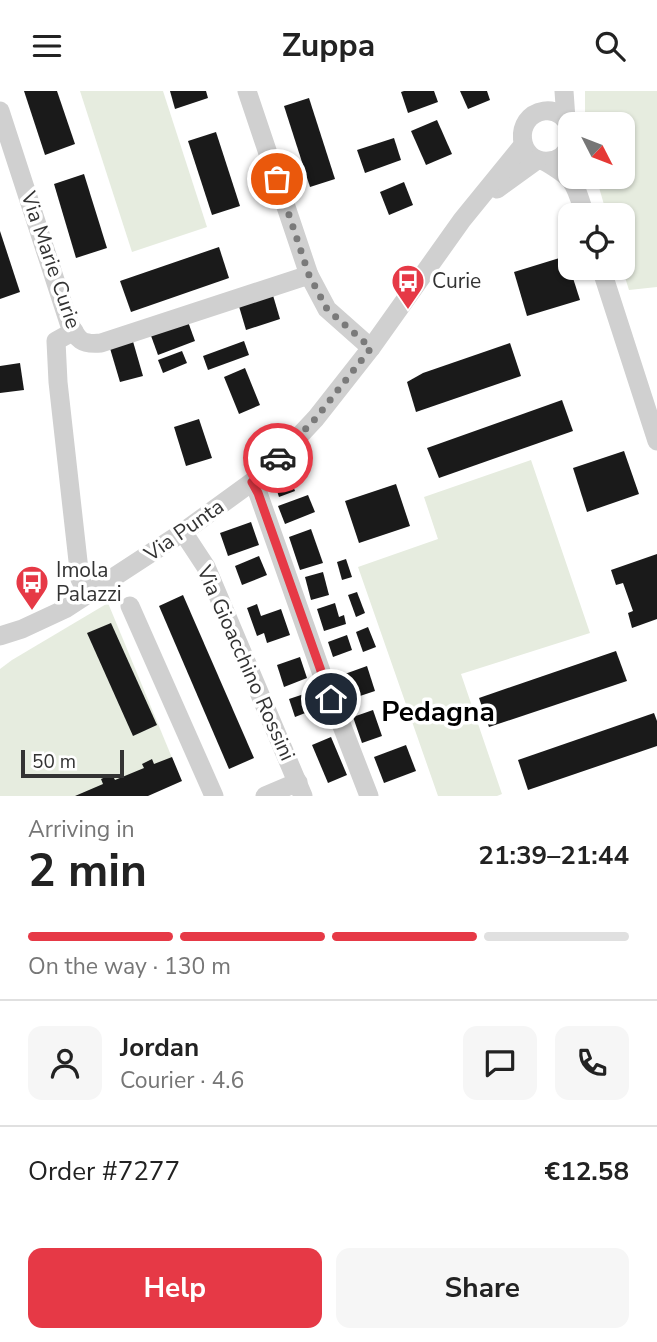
<!DOCTYPE html>
<html lang="en">
<head>
<meta charset="utf-8">
<style>
	:root { --surface:#fff; --page:#f6f6f6; --text:#222; --muted:#767676; --line:#e0e0e0; --accent:#e63946 }
	body { margin:0; font-family:"Nunito Sans",sans-serif; background:var(--page); color:var(--text); height:100vh; display:flex; flex-direction:column; font-size:26px; white-space:nowrap }
	* { box-sizing:border-box; margin:0 }
	p { font-size:23px; color:var(--muted) }
	.icon { flex:none; width:38px; height:38px; fill:none; stroke:currentColor; stroke-width:2; stroke-linecap:round; stroke-linejoin:round }
	.map { position:relative; height:705px; overflow:hidden }
	.panel { display:flex; flex-direction:column; background:var(--surface); flex:1 }
	.panel>* { flex:none }
	.needle { width:46px; rotate:132deg }
	.buttons { position:absolute; left:558px; top:21px; display:grid; gap:14px }
	.buttons a { display:grid; place-items:center; width:77px; height:77px; border-radius:14px; background:var(--surface); box-shadow:0 2px 5px #0004; font-size:35px }
	.scale { position:absolute; left:21px; bottom:18px; width:103px; box-sizing:border-box; padding-left:7px; border:4px solid #333; border-top:0; font-size:19px; line-height:24px; white-space:nowrap; color:#333; -webkit-text-stroke:5px #fff; paint-order:stroke }
	.pin { position:absolute; display:grid; place-items:center; width:60px; height:60px; color:#fff; margin:-30px; border:4px solid #fff; border-radius:50%; box-shadow:0 2px 7px #0007 }
	.courier { position:absolute; display:grid; place-items:center; width:70px; height:70px; margin:-35px; border:5px solid #e63946; border-radius:50%; background:#fff; color:#222; box-shadow:0 2px 9px #0007 }
	.head em { font-style:normal; font-weight:700 }
	.head div { display:flex; flex-direction:column-reverse }
	.head { display:flex; align-items:center; justify-content:space-between; height:119px; padding:0 28px }
	h1 { font-size:46px; font-weight:700; line-height:52px }
	.bar { display:grid; grid-template-columns:repeat(4,1fr); gap:10px 7px; align-content:center; height:84px; padding:0 28px }
	.bar i { height:9px; border-radius:5px; background:var(--line) }
	.bar .on { background:var(--accent) }
	.bar p { grid-column:span 4 }
	.line { display:flex; align-items:center; gap:18px; padding:0 28px; border-top:2px solid var(--line) }
	.line div { flex:1 }
	.round { display:grid; place-items:center; flex:none; width:74px; height:74px; border-radius:14px; background:var(--page) }
	.cta { display:flex; gap:14px; margin-top:auto; padding:14px 28px }
	.cta a { flex:1; height:80px; border-radius:14px; background:var(--accent); color:#fff; font-size:28px; font-weight:700; line-height:80px; text-align:center }
	.cta a+a { background:var(--page); color:var(--text) }
	header { display:flex; justify-content:space-between; align-items:center; height:91px; padding:0 28px; background:var(--surface); font-size:32px; font-weight:700 }
	.map>svg:first-child { display:block }
	.green { fill:#e6ecdf }
	.building { fill:#1a1a1a }
	.lines { fill:none; stroke-linecap:round; stroke-linejoin:round }
	.minor { stroke:#d0d0d0; stroke-width:19 }
	.done { stroke:#7a7a7a; stroke-width:7; stroke-dasharray:0 12.6 }
	.route { stroke:#e63946; stroke-width:9 }
	.labels { text-anchor:middle; stroke-width:7; stroke-linejoin:round; paint-order:stroke }
	.street-label { font-size:21px; fill:#333; stroke:#fff }
	.poi-label { font-size:21px; fill:#333; stroke:#fff; text-anchor:start }
	.district-label { font-size:28px; font-weight:bold; fill:#000; stroke:#fff }
</style>
</head>
<body>
<header><svg class="icon" aria-label="menu" viewBox="0 0 24 24"><path d="M4 6h16M4 12h16M4 18h16"/></svg>Zuppa<svg class="icon" aria-label="search" viewBox="0 0 24 24"><circle cx="10" cy="10" r="6"/><path d="M15 15l6 6"/></svg></header>
<div class="map">
<svg width="657" height="705" viewBox="0 0 657 705">
	<rect width="100%" height="100%" fill="#fff"/>
	<g class="green">
		<polygon points="80,0 163,0 207,136 132,161"/>
		<polygon points="585,0 657,0 657,196 629,199 622,177 623,124 607,124 596,86 623,86 623,33 585,33"/>
		<polygon points="531,369 590,542 461,583 502,703 497,705 438,705 358,476 438,448 424,406"/>
		<polygon points="108,512 175,674 104,705 0,705 0,578 12,569"/>
	</g>
	<g class="building">
		<polygon points="24,0 57,0 75,53 45,64"/>
		<polygon points="170,0 206,0 208,7 175,18"/>
		<polygon points="404,0 434,0 438,11 408,22 401,1"/>
		<polygon points="460,0 487,0 490,9 468,18"/>
		<polygon points="309,7 335,88 310,96 284,15"/>
		<polygon points="437,29 452,63 426,74 411,40"/>
		<polygon points="216,41 240,115 212,124 188,50"/>
		<polygon points="394,47 401,69 365,82 357,59"/>
		<polygon points="84,83 107,157 76,167 54,93"/>
		<polygon points="404,91 413,114 389,124 380,101"/>
		<polygon points="0,140 20,201 0,208"/>
		<polygon points="219,156 229,187 131,221 120,190"/>
		<polygon points="566,165 580,209 527,225 514,181"/>
		<polygon points="272,201 280,228 246,239 238,212"/>
		<polygon points="187,228 195,250 158,264 150,242"/>
		<polygon points="132,247 143,285 120,291 109,254"/>
		<polygon points="244,250 249,264 208,279 203,265"/>
		<polygon points="510,252 521,285 416,321 407,291 423,282"/>
		<polygon points="182,260 187,272 163,282 158,269"/>
		<polygon points="20,272 24,299 0,302 0,275"/>
		<polygon points="245,277 260,314 239,323 224,286"/>
		<polygon points="562,309 573,340 439,387 427,357"/>
		<polygon points="199,328 212,367 186,375 174,336"/>
		<polygon points="624,360 639,403 587,421 573,377"/>
		<polygon points="291,389 295,400 279,406 275,394"/>
		<polygon points="396,393 410,435 359,452 345,410"/>
		<polygon points="308,404 315,421 285,433 278,415"/>
		<polygon points="251,431 259,454 228,465 220,442"/>
		<polygon points="311,438 323,472 300,479 289,446"/>
		<polygon points="657,463 657,528 632,537 628,522 633,520 623,492 616,494 611,479"/>
		<polygon points="259,465 267,484 242,494 235,475"/>
		<polygon points="346,468 352,486 342,489 337,471"/>
		<polygon points="323,481 329,504 311,509 305,486"/>
		<polygon points="357,501 365,522 356,526 348,504"/>
		<polygon points="183,504 254,667 229,678 159,515"/>
		<polygon points="335,512 339,526 344,524 346,533 324,540 317,518"/>
		<polygon points="257,513 261,525 281,518 290,544 267,552 264,542 257,545 247,517"/>
		<polygon points="111,532 157,634 133,645 87,542"/>
		<polygon points="368,536 376,556 363,561 356,541"/>
		<polygon points="347,544 352,559 333,566 328,551"/>
		<polygon points="616,560 627,590 489,636 479,607"/>
		<polygon points="300,566 307,587 284,596 277,574"/>
		<polygon points="367,575 375,600 351,608 342,584"/>
		<polygon points="307,602 313,619 295,626 289,608"/>
		<polygon points="373,619 382,645 362,652 353,626"/>
		<polygon points="654,622 657,630 657,655 528,699 518,669"/>
		<polygon points="331,646 347,684 328,692 312,654"/>
		<polygon points="406,654 416,680 384,692 374,666"/>
		<polygon points="172,666 182,690 148,705 75,705 103,693 101,688 112,683 115,689 144,677 142,673 152,668 154,673"/>
	</g>
	<g class="lines">
		<g class="minor">
			<polyline points="247,0 309,184"/>
			<polyline points="564,0 566,28"/>
			<path d="M0 20 69 232C78 249 81 254 101 252L309 184 327 218 371 257"/>
			<path d="M570 36C565 26 556 18 544 20 512 25 517 73 549 70 559 69 566 63 570 54"/>
			<path d="M546 71C576 89 574 91 585 124"/>
			<polyline points="497,98 537,69"/>
			<polyline points="601,177 657,350"/>
			<polyline points="74,240 56,250 58,291 80,488 84,496"/>
			<polyline points="252,391 258,402 323,586 369,705"/>
			<polyline points="183,441 206,476 303,705"/>
			<polyline points="130,515 214,705"/>
			<polyline points="0,545 22,538 65,518 183,441 252,391 288,357 316,327 371,257 462,129 523,54"/>
			<polyline points="265,705 298,691"/>
		</g>
	</g>
	<g class="lines">
		<polyline class="done" points="277,88 309,184 327,218 371,257 316,327 278,367"/>
		<polyline class="route" points="278,367 252,391 258,402 331,608"/>
	</g>
	<defs>
		<symbol id="bus-pin" viewBox="-11 -11 22 30"><path d="M0 17L-7.5 6A9.5 9.5 0 1 1 7.5 6Z" fill="#e63946" stroke="#fff"/><path d="M-5-6H5V4H4V6H2V4H-2V6H-4V4H-5ZM-3.5-4V0h7V-4ZM-3.5 1.2v1.5H-2V1.2ZM2 1.2v1.5H3.5V1.2Z" fill="#fff"/></symbol>
	</defs>
	<g fill-rule="evenodd">
		<use href="#bus-pin" x="389" y="171" width="38" height="52"/>
		<use href="#bus-pin" x="13" y="472" width="38" height="52"/>
	</g>
	<g class="labels">
		<g class="street-label">
			<text transform="translate(51 169) rotate(71)" y="7">Via Marie Curie</text>
			<text transform="translate(184 439) rotate(-35)" y="7">Via Punta</text>
			<text transform="translate(246 572) rotate(66)" y="7">Via Gioacchino Rossini</text>
		</g>
		<g class="poi-label">
			<text x="432" y="197">Curie</text>
			<text x="56" y="486">Imola<tspan x="56" dy="24">Palazzi</tspan></text>
		</g>
		<g class="district-label">
			<text x="438" y="630">Pedagna</text>
		</g>
	</g>
</svg>
<div class="buttons">
<a><svg class="needle" viewBox="-14 -14 28 28"><path d="M0-13l5 13h-10z" fill="#e53935"/><path d="M0 13l5-13h-10z" fill="#767676"/></svg></a>
<a><svg class="icon" aria-label="locate" viewBox="0 0 24 24"><circle cx="12" cy="12" r="6"/><path d="M12 2v4M12 18v4M2 12h4M18 12h4"/></svg></a>
</div>
<div class="scale">50 m</div>
<div class="pin" style="left:277px;top:88px;background:#ea580c"><svg class="icon" aria-label="bag" viewBox="0 0 24 24"><path d="M5 8h14l-1 12H6zM9 8a3 3 0 0 1 6 0"/></svg></div>
<div class="pin" style="left:331px;top:608px;background:#1f2937"><svg class="icon" aria-label="home" viewBox="0 0 24 24"><path d="M3 11l9-7 9 7M6 9v11h12V9"/></svg></div>
<div class="courier" style="left:278px;top:367px"><svg class="icon" aria-label="car" viewBox="0 0 24 24"><path d="M5 17H2v-5l4-1 3-4h7l3 4 3 1v5h-3M9 17h6M6 11h13"/><circle cx="7" cy="17" r="2"/><circle cx="17" cy="17" r="2"/></svg></div>
</div>
<section class="panel">
<div class="head"><div><h1>2 min</h1><p>Arriving in</p></div><em>21:39–21:44</em></div>
<div class="bar"><i class="on"></i><i class="on"></i><i class="on"></i><i></i><p>On the way · 130 m</p></div>
<div class="line" style="height:126px"><a class="round"><svg class="icon" aria-label="person" viewBox="0 0 24 24"><circle cx="12" cy="8" r="4"/><path d="M4 21q1-7 8-7t8 7"/></svg></a><div><b>Jordan</b><p>Courier · 4.6</p></div><a class="round"><svg class="icon" aria-label="chat" viewBox="0 0 24 24"><path d="M4 5h16v11H9l-5 4z"/></svg></a><a class="round"><svg class="icon" aria-label="phone" viewBox="0 0 24 24"><path d="M5 4h4l2 5-3 2q2 4 5 5l2-3 5 2v4C11 20 4 13 5 4z"/></svg></a></div>
<div class="line" style="height:91px"><div>Order #7277</div><b>€12.58</b></div>
<div class="cta"><a>Help</a><a>Share</a></div>
</section>
</body>
</html>
